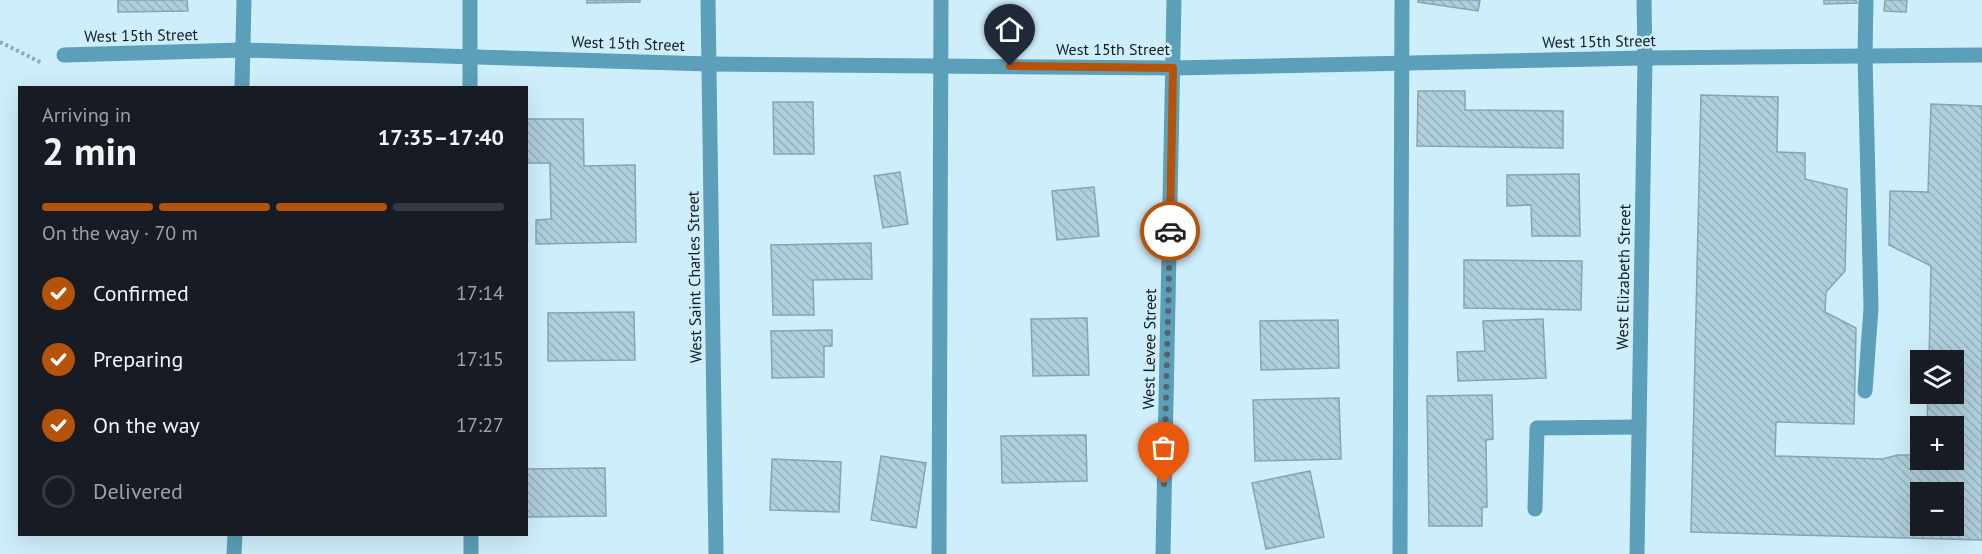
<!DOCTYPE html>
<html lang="en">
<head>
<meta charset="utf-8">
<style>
	:root { --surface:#171b24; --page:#20242c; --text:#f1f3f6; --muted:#9ea1a6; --line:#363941; --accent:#b45309 }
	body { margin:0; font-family:"PT Sans",sans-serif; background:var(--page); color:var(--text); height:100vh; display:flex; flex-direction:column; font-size:22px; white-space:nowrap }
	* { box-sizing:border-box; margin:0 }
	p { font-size:20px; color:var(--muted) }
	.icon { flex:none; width:33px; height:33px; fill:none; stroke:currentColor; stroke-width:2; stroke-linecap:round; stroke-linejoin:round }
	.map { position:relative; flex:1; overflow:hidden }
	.panel { position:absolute; left:18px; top:86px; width:510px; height:450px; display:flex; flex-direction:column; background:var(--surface); border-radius:0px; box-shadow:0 6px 24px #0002 }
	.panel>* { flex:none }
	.buttons { position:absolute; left:1910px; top:350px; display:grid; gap:12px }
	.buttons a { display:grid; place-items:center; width:54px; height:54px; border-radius:0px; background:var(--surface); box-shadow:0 6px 24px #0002; font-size:30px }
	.pin { position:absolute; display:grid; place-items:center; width:51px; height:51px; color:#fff; margin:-62px -26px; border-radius:50% 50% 50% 0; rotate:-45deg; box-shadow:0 0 6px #0007 }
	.pin .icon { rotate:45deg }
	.courier { position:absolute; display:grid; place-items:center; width:60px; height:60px; margin:-30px; border:4px solid #b45309; border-radius:50%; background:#fff; color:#222; box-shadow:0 2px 8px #0007 }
	.headline em { font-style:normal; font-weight:800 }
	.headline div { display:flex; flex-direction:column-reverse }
	.headline { display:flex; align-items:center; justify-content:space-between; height:102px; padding:0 24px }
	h1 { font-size:39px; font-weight:800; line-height:45px }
	.bar { display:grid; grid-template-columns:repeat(4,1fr); gap:9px 6px; align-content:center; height:72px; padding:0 24px }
	.bar i { height:8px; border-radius:4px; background:var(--line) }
	.bar .active { background:var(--accent) }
	.bar p { grid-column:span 4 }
	ol { padding:0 24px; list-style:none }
	li { display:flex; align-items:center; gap:18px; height:66px }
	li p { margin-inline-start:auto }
	li .icon { padding:6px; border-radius:50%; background:var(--accent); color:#fff; stroke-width:4 }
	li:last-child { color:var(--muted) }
	li i { width:33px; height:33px; border:3px solid var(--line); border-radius:50% }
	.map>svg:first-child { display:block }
	.building { fill:url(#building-back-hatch); stroke:#87a4b0; stroke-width:1.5; fill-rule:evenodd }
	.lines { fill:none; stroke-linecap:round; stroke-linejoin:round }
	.path { stroke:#91aab4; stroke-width:4; stroke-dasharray:3 3; stroke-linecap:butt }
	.minor { stroke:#5c9fb8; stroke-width:15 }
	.done { stroke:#53656d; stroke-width:6; stroke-dasharray:0 10.8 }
	.route { stroke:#b45309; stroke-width:8 }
	.labels { text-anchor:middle; stroke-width:5; stroke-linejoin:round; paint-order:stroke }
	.street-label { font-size:16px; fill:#101b20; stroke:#cfeefb }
</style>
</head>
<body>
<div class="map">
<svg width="1982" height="554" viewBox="0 0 1982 554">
	<defs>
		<pattern id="building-back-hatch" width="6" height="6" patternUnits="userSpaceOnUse" patternTransform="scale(1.5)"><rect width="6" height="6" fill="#b0cedb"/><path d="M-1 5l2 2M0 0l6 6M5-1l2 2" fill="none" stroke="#96b0bc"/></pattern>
	</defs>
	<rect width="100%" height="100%" fill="#cfeefb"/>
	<g class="building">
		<polygon points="118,0 187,0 188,11 118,12"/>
		<polygon points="587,0 640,0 640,2 587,3"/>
		<polygon points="1418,0 1480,0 1478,11 1418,2"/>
		<polygon points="1824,0 1856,0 1857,3 1824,4"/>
		<polygon points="1885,0 1907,0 1906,12 1884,11"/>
		<polygon points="1418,91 1465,91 1465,110 1563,111 1563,148 1417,146"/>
		<path d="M1701 95 1778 97 1777 152 1805 153V179L1847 189 1845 271 1826 292 1825 312 1856 328 1854 424 1776 422 1775 456 1882 459 1898 455H1920V459H1953V426H1927L1928 393H1953V360H1929L1931 266 1889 245 1890 191 1928 192 1931 104 1982 106V540L1691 532ZM1920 492H1953V525H1920Z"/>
		<polygon points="773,102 813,102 814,154 774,154"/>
		<polygon points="526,119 583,119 584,166 635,165 636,242 536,244 536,220 551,219 550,163 526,163"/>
		<polygon points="900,172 908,224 883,228 874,176"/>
		<polygon points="1579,174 1580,236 1532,236 1531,205 1507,206 1507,175"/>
		<polygon points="1094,187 1099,236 1057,240 1052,191"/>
		<polygon points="871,243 872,279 813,280 814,315 773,315 771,245"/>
		<polygon points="1464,260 1582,261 1581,310 1464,308"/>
		<polygon points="634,312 635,360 548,361 548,313"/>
		<polygon points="1087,318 1089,375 1033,376 1031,319"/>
		<polygon points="1543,319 1546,378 1458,381 1457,352 1485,351 1483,321"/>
		<polygon points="1338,320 1339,368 1261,370 1260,321"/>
		<polygon points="832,330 832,346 824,346 824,377 772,378 771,331"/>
		<polygon points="1492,395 1493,439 1486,440 1487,507 1482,507 1482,526 1429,526 1427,396"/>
		<polygon points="1339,398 1341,459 1255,461 1253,400"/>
		<polygon points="1086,435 1087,481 1002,483 1001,436"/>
		<polygon points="881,456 926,463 916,528 871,520"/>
		<polygon points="772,459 841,462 839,512 770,510"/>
		<polygon points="605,468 606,516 526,517 526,469"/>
		<polygon points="1310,471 1324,537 1266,549 1252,483"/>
	</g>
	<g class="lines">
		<polyline class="path" points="0,42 42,63"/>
		<g class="minor">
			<polyline points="708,0 716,554"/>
			<polyline points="64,55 242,50 709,64 1173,68 1645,58 1982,55"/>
			<polyline points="242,87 244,0"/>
			<polyline points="470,87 470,0"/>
			<polyline points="1865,391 1871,308 1865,56 1866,0"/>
			<polyline points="1535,509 1537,428 1639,427"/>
			<polyline points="471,534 471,554"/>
			<polyline points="234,554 235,534"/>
			<polyline points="939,554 941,0"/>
			<polyline points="1163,554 1174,0"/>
			<polyline points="1400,554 1402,0"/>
			<polyline points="1637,554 1645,58 1644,0"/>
		</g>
	</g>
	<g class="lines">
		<polyline class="done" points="1164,484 1170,231"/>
		<polyline class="route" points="1010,66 1173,68 1170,231"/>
	</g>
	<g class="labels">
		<g class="street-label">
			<text transform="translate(141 35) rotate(-1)" y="6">West 15th Street</text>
			<text transform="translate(1599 41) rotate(-1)" y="6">West 15th Street</text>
			<text transform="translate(628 43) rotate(2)" y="6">West 15th Street</text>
			<text x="1113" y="55">West 15th Street</text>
			<text transform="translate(694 277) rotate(-91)" y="6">West Saint Charles Street</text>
			<text transform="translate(1623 277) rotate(-89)" y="6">West Elizabeth Street</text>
			<text transform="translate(1149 349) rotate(-89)" y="6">West Levee Street</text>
		</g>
	</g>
</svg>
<div class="buttons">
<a><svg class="icon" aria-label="layers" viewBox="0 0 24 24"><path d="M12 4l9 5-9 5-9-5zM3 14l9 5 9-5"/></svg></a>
<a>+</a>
<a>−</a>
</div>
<div class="pin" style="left:1164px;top:484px;background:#ea580c"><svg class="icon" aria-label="bag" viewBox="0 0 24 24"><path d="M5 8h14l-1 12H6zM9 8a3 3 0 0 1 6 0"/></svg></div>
<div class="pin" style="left:1010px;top:66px;background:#1f2937"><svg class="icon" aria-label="home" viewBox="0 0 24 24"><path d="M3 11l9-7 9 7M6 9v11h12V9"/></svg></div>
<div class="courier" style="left:1170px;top:231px"><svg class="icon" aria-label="car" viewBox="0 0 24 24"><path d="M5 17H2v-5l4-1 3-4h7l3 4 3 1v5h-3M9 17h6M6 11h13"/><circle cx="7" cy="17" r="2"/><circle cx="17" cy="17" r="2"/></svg></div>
<section class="panel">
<div class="headline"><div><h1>2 min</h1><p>Arriving in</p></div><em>17:35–17:40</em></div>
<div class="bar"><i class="active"></i><i class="active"></i><i class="active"></i><i></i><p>On the way · 70 m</p></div>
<ol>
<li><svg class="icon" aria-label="check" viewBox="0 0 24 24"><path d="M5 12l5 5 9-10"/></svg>Confirmed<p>17:14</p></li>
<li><svg class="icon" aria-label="check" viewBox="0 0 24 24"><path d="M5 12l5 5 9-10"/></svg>Preparing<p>17:15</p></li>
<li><svg class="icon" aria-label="check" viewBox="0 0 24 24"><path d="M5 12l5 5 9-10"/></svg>On the way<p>17:27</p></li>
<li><i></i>Delivered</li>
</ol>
</section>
</div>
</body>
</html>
